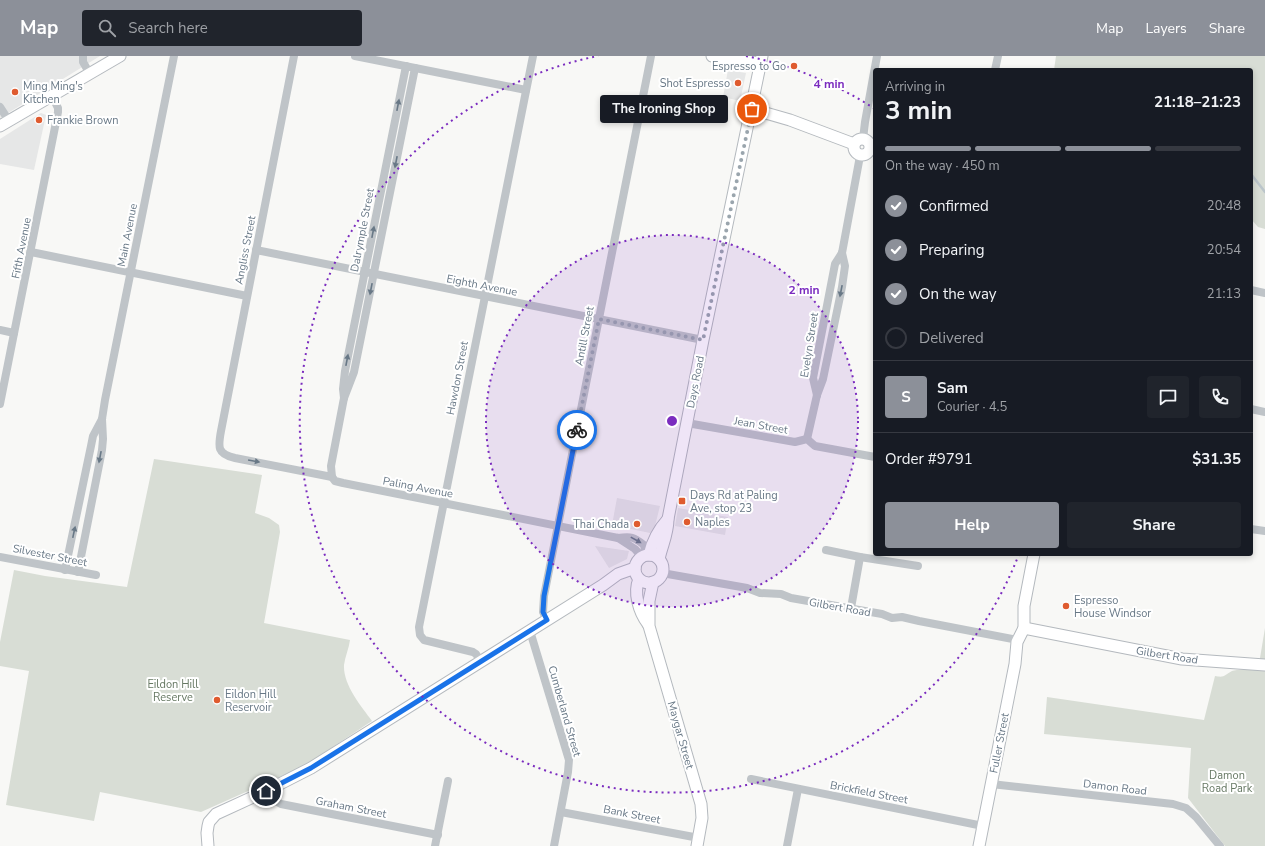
<!DOCTYPE html>
<html lang="en">
<head>
<meta charset="utf-8">
<style>
	:root { --surface:#171b24; --page:#20242c; --text:#f1f3f6; --muted:#9ea1a6; --line:#363941; --accent:#8c9099 }
	body { margin:0; font-family:"Nunito Sans",sans-serif; background:var(--page); color:var(--text); height:100vh; display:flex; flex-direction:column; font-size:15px; white-space:nowrap }
	* { box-sizing:border-box; margin:0 }
	p { font-size:13px; color:var(--muted) }
	.icon { flex:none; width:22px; height:22px; fill:none; stroke:currentColor; stroke-width:2; stroke-linecap:round; stroke-linejoin:round }
	.map { position:relative; flex:1; overflow:hidden }
	.side { position:absolute; left:873px; top:12px; width:380px; height:488px; display:flex; flex-direction:column; background:var(--surface); border-radius:4px; box-shadow:0 2px 6px #0003 }
	.side>* { flex:none }
	.pin { position:absolute; display:grid; place-items:center; width:34px; height:34px; color:#fff; margin:-17px; border:2px solid #fff; border-radius:50%; box-shadow:0 1px 4px #0007 }
	.courier { position:absolute; display:grid; place-items:center; width:40px; height:40px; margin:-20px; border:3px solid #1a73e8; border-radius:50%; background:#fff; color:#222; box-shadow:0 1px 5px #0007 }
	.bubble { position:absolute; height:28px; border-radius:4px; background:var(--surface); box-shadow:0 2px 6px #0003; font-size:13px; font-weight:700; line-height:28px; text-align:center }
	.head em { font-style:normal; font-weight:700 }
	.head div { display:flex; flex-direction:column-reverse }
	.head { display:flex; align-items:center; justify-content:space-between; height:68px; padding:0 12px }
	h1 { font-size:26px; font-weight:700; line-height:30px }
	.bar { display:grid; grid-template-columns:repeat(4,1fr); gap:6px 4px; align-content:center; height:48px; padding:0 12px }
	.bar i { height:5px; border-radius:3px; background:var(--line) }
	.bar .current { background:var(--accent) }
	.bar p { grid-column:span 4 }
	.line { display:flex; align-items:center; gap:10px; padding:0 12px; border-top:1px solid var(--line) }
	.line div { flex:1 }
	.round { display:grid; place-items:center; flex:none; width:42px; height:42px; border-radius:4px; background:var(--page) }
	ol { padding:0 12px; list-style:none }
	li { display:flex; align-items:center; gap:12px; height:44px }
	li p { margin-inline-start:auto }
	li .icon { padding:4px; border-radius:50%; background:var(--accent); color:#fff; stroke-width:4 }
	li:last-child { color:var(--muted) }
	li i { width:22px; height:22px; border:2px solid var(--line); border-radius:50% }
	.cta { display:flex; gap:8px; margin-top:auto; padding:8px 12px }
	.cta a { flex:1; height:46px; border-radius:4px; background:var(--accent); color:#fff; font-size:16px; font-weight:700; line-height:46px; text-align:center }
	.cta a+a { background:var(--page); color:var(--text) }
	header { display:flex; align-items:center; gap:24px; box-sizing:border-box; height:56px; padding:0 20px; background:var(--accent); color:#fff }
	header strong { font-size:19px }
	nav { display:flex; gap:22px; margin-inline-start:auto; font-size:14px }
	.search { width:280px; height:36px; background:var(--page); display:flex; align-items:center; gap:10px; box-sizing:border-box; padding:0 14px; border-radius:4px; color:var(--muted); font-size:15px }
	.map>svg:first-child { display:block }
	.built { fill:#e6e7e7 }
	.green { fill:#d8ddd5 }
	.lines { fill:none; stroke-linecap:round; stroke-linejoin:round }
	.stream { stroke:#bbc5ca; stroke-width:2.5 }
	.secondary-casing { stroke:#b4b9be; stroke-width:13 }
	.street { stroke:#bfc4c8; stroke-width:8 }
	.secondary { stroke:#fff; stroke-width:11 }
	.oneway { fill:#687886 }
	.done { stroke:#9aa5ad; stroke-width:4; stroke-dasharray:0 7.2 }
	.route { stroke:#1a73e8; stroke-width:5 }
	.ring { fill:none; stroke:#7b2cbf; stroke-width:2; stroke-dasharray:2 4 }
	.poi-dot { fill:#df5b2f; stroke:#fff; stroke-width:1.5 }
	.labels { text-anchor:middle; stroke-width:4; stroke-linejoin:round; paint-order:stroke }
	.poi-label { font-size:11px; fill:#687886; stroke:#fff; text-anchor:start }
	.street-label { font-size:11px; fill:#687886; stroke:#fff }
	.park-label { font-size:11px; fill:#667863; stroke:#fff }
	.centre { fill:#7b2cbf; stroke:#fff; stroke-width:2 }
	.ring-label { font-size:12px; text-anchor:middle; font-weight:bold; fill:#7b2cbf; stroke:#fff; stroke-width:4; stroke-linejoin:round; paint-order:stroke }
</style>
</head>
<body>
<header>
<strong>Map</strong>
<div class="search"><svg class="icon" aria-label="search" viewBox="0 0 24 24"><circle cx="10" cy="10" r="6"/><path d="M15 15l6 6"/></svg>Search here</div>
<nav><a>Map</a><a>Layers</a><a>Share</a></nav>
</header>
<div class="map">
<svg width="1265" height="790" viewBox="0 0 1265 790">
	<rect width="100%" height="100%" fill="#f8f8f6"/>
	<g class="built">
		<polygon points="0,0 100,0 0,62"/>
		<polygon points="728,14 746,17 740,45 723,41"/>
		<polygon points="41,57 46,59 34,114 0,108 0,83"/>
		<polygon points="617,442 660,450 654,474 650,477 612,469"/>
		<polygon points="678,452 728,461 725,479 675,470"/>
		<polygon points="595,490 629,495 627,503 609,512"/>
	</g>
	<g class="green">
		<polygon points="1056,0 1265,0 1265,173 1258,171 1251,163 1251,14 1054,14"/>
		<path d="M154 403 262 419 255 457 269 462 279 469 280 476 264 567 350 584C349 592 345 601 344 609 343 629 361 650 372 665L304 710 201 756 100 736 94 765 6 749 29 615 0 610V586L14 514 45 520 127 531Z"/>
		<path d="M1265 572V790H1225L1188 742 1191 692 1044 678 1047 641 1204 664 1215 620C1225 622 1224 619 1232 615 1236 613 1252 614 1258 614Z"/>
	</g>
	<g class="lines">
		<polyline class="stream" points="1251,118 1265,136"/>
		<defs>
			<g id="secondary">
				<polyline points="712,0 760,7"/>
				<polyline points="752,53 790,64 854,88"/>
				<polyline points="0,70 120,0"/>
				<circle cx="862" cy="91" r="8"/>
				<path d="M649 499C652 486 659 473 668 463"/>
				<circle cx="649" cy="513" r="14"/>
				<path d="M659 503C662 489 668 478 668 463L703 284 762 0"/>
				<path d="M639 523C633 537 639 556 648 568"/>
				<polyline points="653,526 649,545 649,570 701,748 702,762 697,790"/>
				<polyline points="1024,572 1182,603 1265,609"/>
				<polyline points="208,790 207,777 208,770 209,766 216,758 266,735 311,712 603,529 618,518 635,512"/>
				<polyline points="979,790 1015,608 1017,586 1024,572 1024,550 1034,498"/>
			</g>
		</defs>
		<use href="#secondary" class="secondary-casing"/>
		<g class="street">
			<polyline points="83,0 83,6 90,18"/>
			<path d="M294 0 221 375C218 391 217 398 235 402L332 421 335 425 343 427 618 482C631 480 634 481 644 489L646 499"/>
			<polyline points="355,0 526,34"/>
			<polyline points="995,14 998,0"/>
			<polyline points="0,51 9,65"/>
			<polyline points="863,83 865,66 877,0"/>
			<polyline points="256,194 703,284"/>
			<polyline points="31,196 247,240"/>
			<polyline points="1251,234 1265,237"/>
			<polyline points="0,274 14,277"/>
			<polyline points="817,339 813,322 835,208 842,197 860,100"/>
			<polyline points="344,342 343,333 345,315 406,10"/>
			<polyline points="0,348 58,56 58,52 52,40"/>
			<polyline points="1251,353 1265,356"/>
			<polyline points="687,367 795,386 807,383 815,390 875,401"/>
			<polyline points="807,383 817,339 823,323 842,231 845,210 842,197"/>
			<polyline points="332,421 331,410 344,342 354,316 415,12"/>
			<polyline points="1251,473 1265,475"/>
			<polyline points="618,482 635,493 642,501"/>
			<polyline points="826,494 860,501 918,510"/>
			<polyline points="0,501 96,519"/>
			<polyline points="65,514 91,390 93,380 102,363"/>
			<polyline points="78,516 102,394 103,383 102,363 105,344 174,0"/>
			<polyline points="662,517 747,532 760,537 781,538 791,542 882,558 892,562 902,561 919,565 1018,584"/>
			<polyline points="851,552 860,501"/>
			<polyline points="547,564 543,556 544,540 651,0"/>
			<polyline points="530,575 569,704 568,716 554,790"/>
			<polyline points="481,606 476,598 473,596 424,584 420,579 419,571 533,0"/>
			<polyline points="751,723 983,770"/>
			<polyline points="991,728 1173,748 1186,752 1196,761 1220,790"/>
			<polyline points="266,735 274,744 281,748 438,779"/>
			<polyline points="561,756 699,782"/>
			<polyline points="435,790 448,725"/>
			<polyline points="787,790 798,733"/>
		</g>
		<use href="#secondary" class="secondary"/>
	</g>
	<defs><path id="oneway-solid" d="M-6-.8H1V-3.2L6.5 0L1 3.2V.8H-6Z"/></defs>
	<g class="oneway">
		<use href="#oneway-solid" transform="translate(398 49) rotate(-79)"/>
		<use href="#oneway-solid" transform="translate(396 106) rotate(101)"/>
		<use href="#oneway-solid" transform="translate(373 176) rotate(-79)"/>
		<use href="#oneway-solid" transform="translate(371 233) rotate(101)"/>
		<use href="#oneway-solid" transform="translate(841 235) rotate(101)"/>
		<use href="#oneway-solid" transform="translate(347 304) rotate(-79)"/>
		<use href="#oneway-solid" transform="translate(100 401) rotate(101)"/>
		<use href="#oneway-solid" transform="translate(254 405) rotate(10)"/>
		<use href="#oneway-solid" transform="translate(74 476) rotate(-78)"/>
		<use href="#oneway-solid" transform="translate(636 484) rotate(29)"/>
	</g>
	<g class="lines">
		<polyline class="done" points="577,374 599,263 703,284 752,53"/>
		<polyline class="route" points="266,735 311,712 547,564 543,556 544,540 577,374"/>
	</g>
	<circle cx="672" cy="365" r="186" fill="#7b2cbf" fill-opacity=".12"/>
	<g class="ring">
		<circle cx="672" cy="365" r="186"/>
		<path d="M1019 498A372 372 0 1 1 598 0M746 0A372 372 0 0 1 875 53"/>
	</g>
	<g class="poi-dot">
		<circle cx="794" cy="10" r="4"/>
		<circle cx="738" cy="27" r="4"/>
		<circle cx="15" cy="36" r="4"/>
		<circle cx="39" cy="64" r="4"/>
		<rect x="678" y="441" width="8" height="8" rx="2"/>
		<circle cx="687" cy="466" r="4"/>
		<circle cx="637" cy="468" r="4"/>
		<circle cx="1066" cy="550" r="4"/>
		<circle cx="217" cy="644" r="4"/>
	</g>
	<g class="labels">
		<g class="poi-label">
			<text x="786" y="14" text-anchor="end">Espresso to Go</text>
			<text x="730" y="31" text-anchor="end">Shot Espresso</text>
			<text x="23" y="34">Ming Ming's<tspan x="23" dy="13">Kitchen</tspan></text>
			<text x="47" y="68">Frankie Brown</text>
			<text x="690" y="443">Days Rd at Paling<tspan x="690" dy="13">Ave, stop 23</tspan></text>
			<text x="695" y="470">Naples</text>
			<text x="629" y="472" text-anchor="end">Thai Chada</text>
			<text x="1074" y="548">Espresso<tspan x="1074" dy="13">House Windsor</tspan></text>
			<text x="225" y="642">Eildon Hill<tspan x="225" dy="13">Reservoir</tspan></text>
		</g>
		<g class="street-label">
			<text transform="translate(362 174) rotate(-79)" y="4">Dalrymple Street</text>
			<text transform="translate(127 179) rotate(-79)" y="4">Main Avenue</text>
			<text transform="translate(21 192) rotate(-79)" y="4">Fifth Avenue</text>
			<text transform="translate(245 194) rotate(-79)" y="4">Angliss Street</text>
			<text transform="translate(482 229) rotate(11)" y="4">Eighth Avenue</text>
			<text transform="translate(584 280) rotate(-79)" y="4">Antill Street</text>
			<text transform="translate(809 289) rotate(-81)" y="4">Evelyn Street</text>
			<text transform="translate(457 322) rotate(-79)" y="4">Hawdon Street</text>
			<text transform="translate(695 326) rotate(-79)" y="4">Days Road</text>
			<text transform="translate(761 369) rotate(10)" y="4">Jean Street</text>
			<text transform="translate(418 431) rotate(11)" y="4">Paling Avenue</text>
			<text transform="translate(50 499) rotate(11)" y="4">Silvester Street</text>
			<text transform="translate(840 551) rotate(10)" y="4">Gilbert Road</text>
			<text transform="translate(1167 599) rotate(9)" y="4">Gilbert Road</text>
			<text transform="translate(565 655) rotate(74)" y="4">Cumberland Street</text>
			<text transform="translate(681 679) rotate(74)" y="4">Maygar Street</text>
			<text transform="translate(999 687) rotate(-79)" y="4">Fuller Street</text>
			<text transform="translate(1115 731) rotate(7)" y="4">Damon Road</text>
			<text transform="translate(869 736) rotate(11)" y="4">Brickfield Street</text>
			<text transform="translate(351 751) rotate(11)" y="4">Graham Street</text>
			<text transform="translate(632 758) rotate(11)" y="4">Bank Street</text>
		</g>
		<g class="park-label">
			<text x="173" y="632">Eildon Hill<tspan x="173" dy="13">Reserve</tspan></text>
			<text x="1227" y="723">Damon<tspan x="1227" dy="13">Road Park</tspan></text>
		</g>
	</g>
	<circle cx="672" cy="365" r="6" class="centre"/>
	<g class="ring-label">
		<text x="829" y="32">4 min</text>
		<text x="804" y="238">2 min</text>
	</g>
</svg>
<div class="pin" style="left:752px;top:53px;background:#ea580c"><svg class="icon" aria-label="bag" viewBox="0 0 24 24"><path d="M5 8h14l-1 12H6zM9 8a3 3 0 0 1 6 0"/></svg></div>
<div class="pin" style="left:266px;top:735px;background:#1f2937"><svg class="icon" aria-label="home" viewBox="0 0 24 24"><path d="M3 11l9-7 9 7M6 9v11h12V9"/></svg></div>
<div class="courier" style="left:577px;top:374px"><svg class="icon" aria-label="bike" viewBox="0 0 24 24"><circle cx="6" cy="16" r="4"/><circle cx="18" cy="16" r="4"/><path d="M6 16l4-8h5l3 8M10 8l3 8H6M13 5h3"/></svg></div>
<div class="bubble" style="left:600px;top:39px;width:128px">The Ironing Shop</div>
<section class="side">
<div class="head"><div><h1>3 min</h1><p>Arriving in</p></div><em>21:18–21:23</em></div>
<div class="bar"><i class="current"></i><i class="current"></i><i class="current"></i><i></i><p>On the way · 450 m</p></div>
<ol>
<li><svg class="icon" aria-label="check" viewBox="0 0 24 24"><path d="M5 12l5 5 9-10"/></svg>Confirmed<p>20:48</p></li>
<li><svg class="icon" aria-label="check" viewBox="0 0 24 24"><path d="M5 12l5 5 9-10"/></svg>Preparing<p>20:54</p></li>
<li><svg class="icon" aria-label="check" viewBox="0 0 24 24"><path d="M5 12l5 5 9-10"/></svg>On the way<p>21:13</p></li>
<li><i></i>Delivered</li>
</ol>
<div class="line" style="height:72px"><b class="round" style="background:var(--accent);color:#fff">S</b><div><b>Sam</b><p>Courier · 4.5</p></div><a class="round"><svg class="icon" aria-label="chat" viewBox="0 0 24 24"><path d="M4 5h16v11H9l-5 4z"/></svg></a><a class="round"><svg class="icon" aria-label="phone" viewBox="0 0 24 24"><path d="M5 4h4l2 5-3 2q2 4 5 5l2-3 5 2v4C11 20 4 13 5 4z"/></svg></a></div>
<div class="line" style="height:52px"><div>Order #9791</div><b>$31.35</b></div>
<div class="cta"><a>Help</a><a>Share</a></div>
</section>
</div>
</body>
</html>
